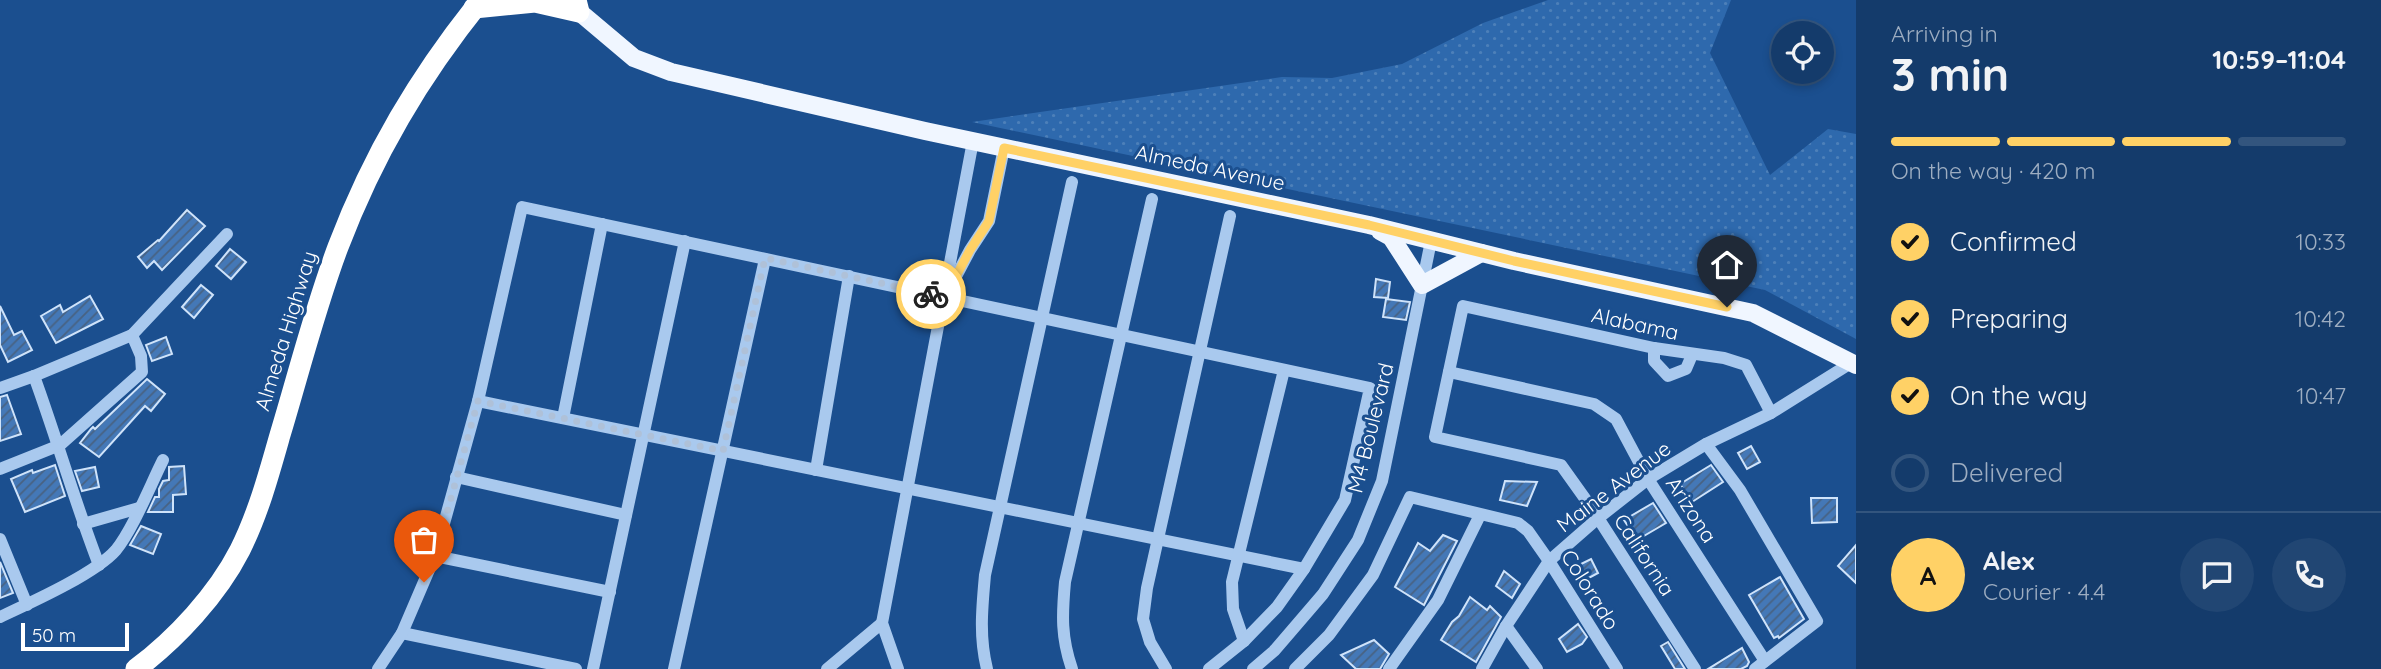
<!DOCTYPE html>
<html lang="en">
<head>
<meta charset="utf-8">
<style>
	:root { --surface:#143b6b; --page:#214673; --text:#f1f3f6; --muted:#9dadc1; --line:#33557e; --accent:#ffd166 }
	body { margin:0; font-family:Quicksand,sans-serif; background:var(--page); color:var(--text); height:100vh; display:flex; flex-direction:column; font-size:26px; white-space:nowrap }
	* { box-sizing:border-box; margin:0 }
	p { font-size:23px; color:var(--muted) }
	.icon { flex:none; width:38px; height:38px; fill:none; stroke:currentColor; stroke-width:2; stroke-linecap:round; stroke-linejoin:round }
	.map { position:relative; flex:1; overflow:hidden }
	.drawer { display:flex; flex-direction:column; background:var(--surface); width:525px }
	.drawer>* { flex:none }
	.buttons { position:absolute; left:1771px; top:21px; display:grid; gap:14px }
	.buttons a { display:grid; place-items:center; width:63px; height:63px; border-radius:50%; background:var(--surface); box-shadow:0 4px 10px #0003,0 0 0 2px var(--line); font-size:35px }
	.scale { position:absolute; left:21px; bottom:18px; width:108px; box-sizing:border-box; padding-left:7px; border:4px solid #fff; border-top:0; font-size:19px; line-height:24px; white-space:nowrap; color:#fff; -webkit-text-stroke:5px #1b4f8f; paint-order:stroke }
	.pin { position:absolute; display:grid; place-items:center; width:60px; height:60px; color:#fff; margin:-72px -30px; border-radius:50% 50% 50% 0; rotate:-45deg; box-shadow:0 0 7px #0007 }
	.pin .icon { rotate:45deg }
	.courier { position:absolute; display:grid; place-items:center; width:70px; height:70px; margin:-35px; border:5px solid #ffd166; border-radius:50%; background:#fff; color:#222; box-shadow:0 2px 9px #0007 }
	.head em { font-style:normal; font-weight:700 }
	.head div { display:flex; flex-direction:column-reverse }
	.head { display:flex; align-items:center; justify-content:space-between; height:119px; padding:0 35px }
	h1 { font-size:46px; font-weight:700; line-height:52px }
	.bar { display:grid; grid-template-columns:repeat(4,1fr); gap:10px 7px; align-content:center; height:84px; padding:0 35px }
	.bar i { height:9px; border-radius:5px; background:var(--line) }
	.bar .active { background:var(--accent) }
	.bar p { grid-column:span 4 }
	.line { display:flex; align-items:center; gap:18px; padding:0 35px; border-top:2px solid var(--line) }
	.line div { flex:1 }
	.round { display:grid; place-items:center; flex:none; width:74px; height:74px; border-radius:37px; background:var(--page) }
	ol { padding:0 35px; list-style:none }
	li { display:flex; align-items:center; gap:21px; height:77px }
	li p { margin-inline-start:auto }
	li .icon { padding:7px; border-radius:50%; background:var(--accent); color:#111; stroke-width:4 }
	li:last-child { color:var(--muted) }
	li i { width:38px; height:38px; border:4px solid var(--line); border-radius:50% }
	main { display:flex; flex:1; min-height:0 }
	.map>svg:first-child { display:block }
	.grass { fill:url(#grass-dots) }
	.building { fill:url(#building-hatch); stroke:#cfe3fa; stroke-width:2 }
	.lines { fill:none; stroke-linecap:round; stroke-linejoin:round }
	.minor { stroke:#a9c9ee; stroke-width:12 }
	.major { stroke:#f0f6ff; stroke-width:18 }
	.highway { stroke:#fff; stroke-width:21 }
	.done { stroke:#afc1d8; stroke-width:7; stroke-dasharray:0 12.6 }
	.route { stroke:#ffd166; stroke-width:9 }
	.labels { text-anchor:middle; stroke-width:6; stroke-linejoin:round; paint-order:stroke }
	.street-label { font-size:21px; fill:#fff; stroke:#1b4f8f }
</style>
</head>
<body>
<main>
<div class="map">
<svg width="1856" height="669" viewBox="0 0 1856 669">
	<defs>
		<pattern id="grass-dots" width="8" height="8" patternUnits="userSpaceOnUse" patternTransform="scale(1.75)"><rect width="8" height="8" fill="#2e69ad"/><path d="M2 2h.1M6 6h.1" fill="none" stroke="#4d80b9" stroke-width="1.8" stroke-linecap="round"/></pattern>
		<pattern id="building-hatch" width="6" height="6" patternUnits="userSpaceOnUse" patternTransform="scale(1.75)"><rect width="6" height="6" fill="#4478b7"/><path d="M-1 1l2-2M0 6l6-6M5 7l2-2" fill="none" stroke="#486282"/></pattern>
	</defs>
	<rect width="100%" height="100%" fill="#1b4f8f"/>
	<polygon class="grass" points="1548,0 1731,0 1710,53 1770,175 1828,129 1856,134 1856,339 1765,290 972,122 1282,77 1332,78 1402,64 1483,23"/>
	<g class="building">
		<polygon points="187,210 205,226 162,270 154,261 147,268 138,257 158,240 159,241"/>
		<polygon points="230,249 246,262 231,279 216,266"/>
		<polygon points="1376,279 1390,282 1388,298 1374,297"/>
		<polygon points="201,285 213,295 194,318 182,307"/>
		<polygon points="90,296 103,319 56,343 41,316 60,305 63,312"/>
		<polygon points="1386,299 1410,302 1406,320 1383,317"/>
		<polygon points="0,306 14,335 22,331 32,350 8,362 0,345"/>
		<polygon points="166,337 172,354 152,361 146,345"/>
		<polygon points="147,379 165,394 151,411 145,406 99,457 80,443 91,429 93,427 95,429"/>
		<polygon points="7,395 21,434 0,441 0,397"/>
		<polygon points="1751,446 1760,462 1747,469 1738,453"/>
		<polygon points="55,465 65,496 25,512 11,479 32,470 33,473"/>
		<polygon points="1711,465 1723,482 1692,502 1680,484"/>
		<polygon points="184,466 186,494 173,495 173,512 148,512 155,497 159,497 159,489 163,481 169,480 169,467"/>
		<polygon points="95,467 99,487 82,491 75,471"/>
		<polygon points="1505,481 1537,482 1527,506 1500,500"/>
		<polygon points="1811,498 1837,498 1837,522 1812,523"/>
		<polygon points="1653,503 1666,523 1637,540 1624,520"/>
		<polygon points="141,526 161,534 153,554 130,545"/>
		<polygon points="1443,535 1457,541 1424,605 1395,587 1418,543 1430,551"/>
		<polygon points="1856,545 1856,583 1838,566"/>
		<polygon points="1591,559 1598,573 1587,579 1579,565"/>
		<polygon points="0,562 13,593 0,598"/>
		<polygon points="1504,571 1520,584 1512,598 1496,586"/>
		<polygon points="1780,577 1804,619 1779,638 1778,636 1774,638 1749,595"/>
		<polygon points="1470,597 1487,610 1490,606 1501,617 1476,662 1441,640 1452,622 1459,616"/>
		<polygon points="1578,624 1587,637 1582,644 1567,652 1559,639"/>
		<polygon points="1374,640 1389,654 1380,669 1356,669 1341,655"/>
		<polygon points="1668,642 1685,669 1675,669 1661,646"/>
		<polygon points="1742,648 1749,662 1747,666 1741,669 1708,669"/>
	</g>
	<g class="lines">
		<g class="minor">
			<polyline points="952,284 970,250 989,221 1004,148"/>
			<polyline points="1654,348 1654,361 1668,376 1686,369 1692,355"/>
			<polyline points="1449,372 1594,404 1616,419 1648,479 1765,661"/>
			<path d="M34 376C57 439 75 503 99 565"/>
			<polyline points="0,388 34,376 132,335 227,234"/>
			<polyline points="478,401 1304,569"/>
			<polyline points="563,418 602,224"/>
			<polyline points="1706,444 1740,490 1817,621 1755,669"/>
			<polyline points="0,469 60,445 142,372 141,356 132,335"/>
			<polyline points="816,470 849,276"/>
			<polyline points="456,477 626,515"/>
			<polyline points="83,524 139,508"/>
			<polyline points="0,539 27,605"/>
			<polyline points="435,556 610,592"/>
			<path d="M0 617C30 603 95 574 116 550 133 529 150 486 163 460"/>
			<polyline points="1506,626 1537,669"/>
			<polyline points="402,633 576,669"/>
			<polyline points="1244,641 1233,609 1232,582 1284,370"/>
			<polyline points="378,669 402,633 435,556 478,401 522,207 1370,388 1345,500 1304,569 1277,607 1244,641 1209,669"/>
			<polyline points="593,669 685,241"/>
			<polyline points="674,669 765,259"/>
			<polyline points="827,669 882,623"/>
			<polyline points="898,669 882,623 973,141"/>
			<path d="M987 669C979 637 982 608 985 575L1072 182"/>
			<path d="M1072 669C1061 637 1062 615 1065 582L1152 199"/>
			<polyline points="1166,669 1150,642 1143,619 1147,588 1230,216"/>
			<polyline points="1253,669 1274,651 1323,594 1358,540 1382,481 1431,241"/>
			<polyline points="1295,669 1329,635 1373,575 1410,497 1518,523 1528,531 1549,561 1617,669"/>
			<polyline points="1389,669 1438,600 1480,515"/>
			<polyline points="1482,669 1506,626 1549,561 1597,519 1648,479 1706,444 1771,413 1851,363"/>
			<polyline points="1695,669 1591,507 1561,465 1435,437 1463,306 1654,348 1724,358 1746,365 1771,413"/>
		</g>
		<g class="major">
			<polyline points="570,4 634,58 671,72 925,131 1369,225 1514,261 1753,313 1856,365"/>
			<polyline points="1380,231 1391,237 1422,285 1481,253"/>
		</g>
		<g class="highway">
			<polyline points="474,8 535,2 579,12 576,0"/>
			<path d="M136 669C176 639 217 595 240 550 258 514 269 474 280 435 299 372 315 308 338 247 373 155 419 77 481 0"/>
		</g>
	</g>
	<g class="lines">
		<polyline class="done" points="424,582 435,556 478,401 723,451 765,258 931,294"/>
		<polyline class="route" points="931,294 945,297 970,250 989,221 1004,148 1369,225 1514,261 1727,307"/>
	</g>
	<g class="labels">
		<g class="street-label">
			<text transform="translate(1210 168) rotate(12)" y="7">Almeda Avenue</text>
			<text transform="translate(1635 324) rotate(12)" y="7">Alabama</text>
			<text transform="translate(286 331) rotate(-73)" y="7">Almeda Highway</text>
			<text transform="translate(1371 428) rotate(-76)" y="7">M4 Boulevard</text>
			<text transform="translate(1614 487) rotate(-37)" y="7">Maine Avenue</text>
			<text transform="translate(1691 510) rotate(57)" y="7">Arizona</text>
			<text transform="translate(1644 555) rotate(57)" y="7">California</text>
			<text transform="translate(1590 590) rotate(58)" y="7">Colorado</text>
		</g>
	</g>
</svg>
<div class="buttons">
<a><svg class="icon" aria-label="locate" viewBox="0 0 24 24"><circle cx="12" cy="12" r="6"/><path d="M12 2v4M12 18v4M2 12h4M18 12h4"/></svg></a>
</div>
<div class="scale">50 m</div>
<div class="pin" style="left:424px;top:582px;background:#ea580c"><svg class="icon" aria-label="bag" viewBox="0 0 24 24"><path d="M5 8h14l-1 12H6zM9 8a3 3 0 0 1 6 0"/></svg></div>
<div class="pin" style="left:1727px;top:307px;background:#1f2937"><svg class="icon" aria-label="home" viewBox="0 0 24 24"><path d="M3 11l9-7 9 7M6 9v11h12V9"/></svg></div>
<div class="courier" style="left:931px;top:294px"><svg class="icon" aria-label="bike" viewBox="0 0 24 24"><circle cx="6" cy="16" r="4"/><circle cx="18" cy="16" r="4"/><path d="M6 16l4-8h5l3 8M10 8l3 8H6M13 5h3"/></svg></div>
</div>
<section class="drawer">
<div class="head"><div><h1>3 min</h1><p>Arriving in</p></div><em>10:59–11:04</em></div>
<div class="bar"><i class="active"></i><i class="active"></i><i class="active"></i><i></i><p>On the way · 420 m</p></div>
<ol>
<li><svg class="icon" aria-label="check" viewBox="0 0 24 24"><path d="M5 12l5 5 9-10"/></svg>Confirmed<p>10:33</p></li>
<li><svg class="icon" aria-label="check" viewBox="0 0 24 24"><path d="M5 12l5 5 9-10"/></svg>Preparing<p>10:42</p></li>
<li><svg class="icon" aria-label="check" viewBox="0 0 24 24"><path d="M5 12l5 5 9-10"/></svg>On the way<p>10:47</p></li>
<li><i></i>Delivered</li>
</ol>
<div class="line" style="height:126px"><b class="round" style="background:var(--accent);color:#111">A</b><div><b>Alex</b><p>Courier · 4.4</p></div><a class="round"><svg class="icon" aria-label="chat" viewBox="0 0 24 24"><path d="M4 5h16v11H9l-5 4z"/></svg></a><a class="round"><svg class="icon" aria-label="phone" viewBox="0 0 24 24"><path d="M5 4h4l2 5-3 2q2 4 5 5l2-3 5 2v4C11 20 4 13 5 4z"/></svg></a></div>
</section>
</main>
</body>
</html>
